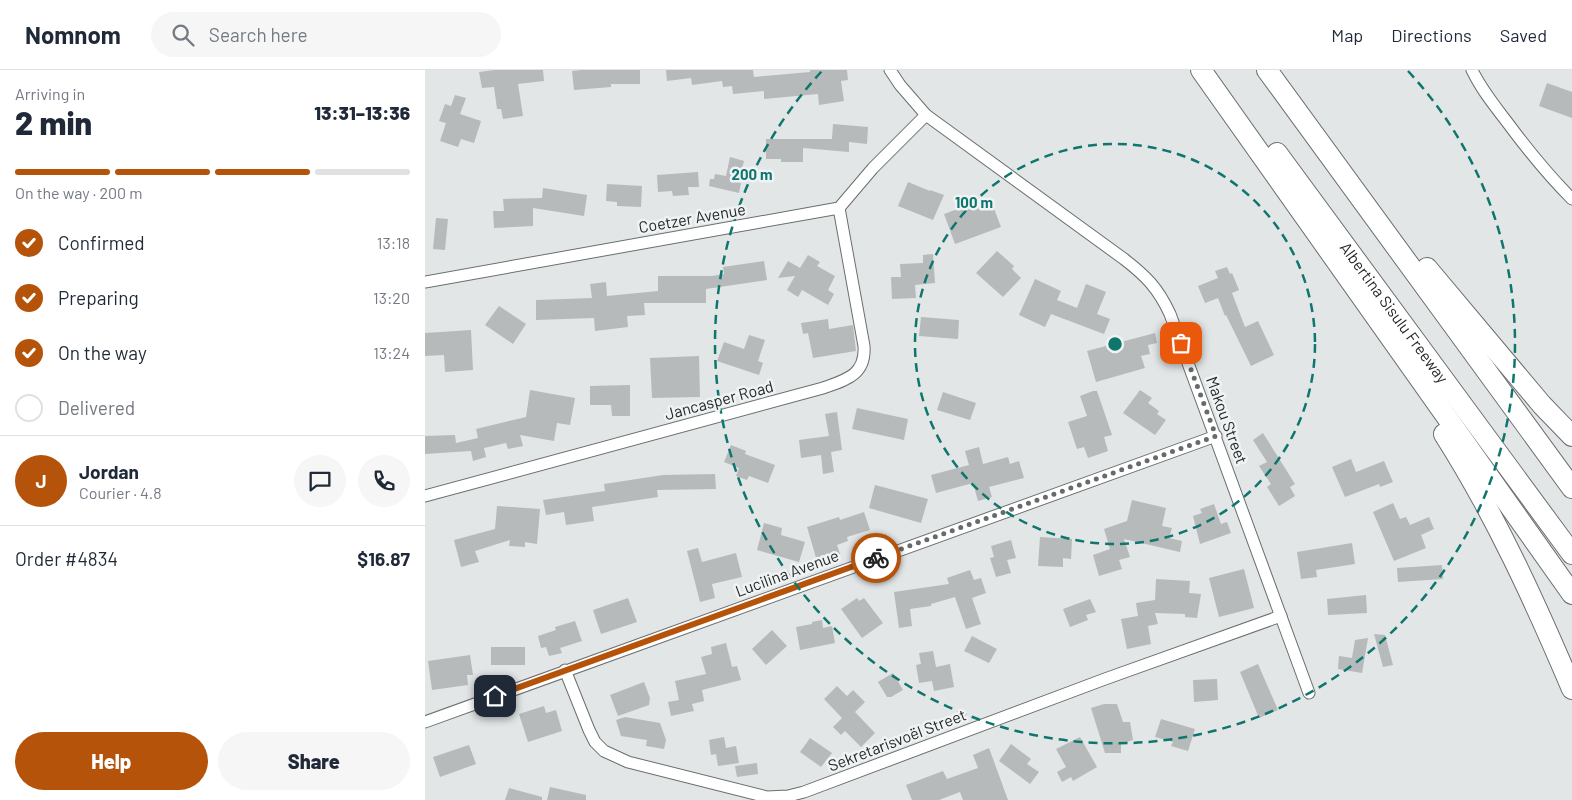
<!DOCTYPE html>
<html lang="en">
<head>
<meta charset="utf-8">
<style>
	:root { --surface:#fff; --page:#f6f6f7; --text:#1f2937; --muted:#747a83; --line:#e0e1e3; --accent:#b45309 }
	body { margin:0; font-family:Barlow,sans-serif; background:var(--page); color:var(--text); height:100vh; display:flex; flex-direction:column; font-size:19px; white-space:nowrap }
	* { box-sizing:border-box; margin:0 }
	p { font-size:16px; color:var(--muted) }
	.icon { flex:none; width:28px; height:28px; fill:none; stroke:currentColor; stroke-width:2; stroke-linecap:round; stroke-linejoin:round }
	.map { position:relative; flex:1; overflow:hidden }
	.details { display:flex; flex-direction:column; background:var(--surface); width:425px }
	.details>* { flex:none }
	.pin { position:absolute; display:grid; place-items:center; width:42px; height:42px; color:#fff; margin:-21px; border-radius:10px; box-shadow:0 2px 8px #0006 }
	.courier { position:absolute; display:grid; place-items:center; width:50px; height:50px; margin:-25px; border:4px solid #b45309; border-radius:50%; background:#fff; color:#222; box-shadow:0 1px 6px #0007 }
	.head em { font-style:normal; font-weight:800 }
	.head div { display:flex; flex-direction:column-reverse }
	.head { display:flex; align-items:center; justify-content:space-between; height:85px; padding:0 15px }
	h1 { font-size:32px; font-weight:800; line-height:38px }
	.bar { display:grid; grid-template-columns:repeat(4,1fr); gap:8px 5px; align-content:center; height:60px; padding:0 15px }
	.bar i { height:6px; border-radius:4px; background:var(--line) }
	.bar .current { background:var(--accent) }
	.bar p { grid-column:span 4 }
	.line { display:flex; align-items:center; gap:12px; padding:0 15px; border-top:1px solid var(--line) }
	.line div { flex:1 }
	.round { display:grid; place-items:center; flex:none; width:52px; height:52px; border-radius:26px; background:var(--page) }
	ol { padding:0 15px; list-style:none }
	li { display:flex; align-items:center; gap:15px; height:55px }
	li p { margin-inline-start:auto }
	li .icon { padding:5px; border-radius:50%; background:var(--accent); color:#fff; stroke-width:4 }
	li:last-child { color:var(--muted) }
	li i { width:28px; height:28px; border:2px solid var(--line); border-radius:50% }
	.button { display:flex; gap:10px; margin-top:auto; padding:10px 15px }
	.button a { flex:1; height:58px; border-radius:30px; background:var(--accent); color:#fff; font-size:20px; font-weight:800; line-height:58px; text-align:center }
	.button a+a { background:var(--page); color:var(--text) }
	header { display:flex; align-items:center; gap:30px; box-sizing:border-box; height:70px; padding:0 25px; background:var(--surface); border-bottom:1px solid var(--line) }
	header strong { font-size:24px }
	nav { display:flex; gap:28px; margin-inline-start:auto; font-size:18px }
	.search { width:350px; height:45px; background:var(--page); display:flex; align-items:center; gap:12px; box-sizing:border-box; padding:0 18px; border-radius:28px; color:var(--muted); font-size:19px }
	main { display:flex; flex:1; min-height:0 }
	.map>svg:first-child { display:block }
	.building { fill:#b6babb }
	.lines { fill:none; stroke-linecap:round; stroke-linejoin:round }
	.street-casing { stroke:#6a6e6f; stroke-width:13 }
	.highway-casing { stroke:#6a6e6f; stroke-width:22 }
	.street { stroke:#fff; stroke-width:11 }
	.highway { stroke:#fff; stroke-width:20 }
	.done { stroke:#676a6a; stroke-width:5; stroke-dasharray:0 9 }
	.route { stroke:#b45309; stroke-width:6 }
	.ring { fill:none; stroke:#0f766e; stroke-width:2.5; stroke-dasharray:9 6 }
	.labels { text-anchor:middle; stroke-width:5; stroke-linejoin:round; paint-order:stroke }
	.street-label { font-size:16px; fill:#252727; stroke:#eff3f4 }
	.centre { fill:#0f766e; stroke:#eff3f4; stroke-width:2.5 }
	.ring-label { font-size:15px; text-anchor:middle; font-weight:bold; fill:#0f766e; stroke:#eff3f4; stroke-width:5; stroke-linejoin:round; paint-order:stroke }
</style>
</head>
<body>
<header>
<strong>Nomnom</strong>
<div class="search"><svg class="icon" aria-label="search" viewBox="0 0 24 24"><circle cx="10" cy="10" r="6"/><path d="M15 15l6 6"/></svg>Search here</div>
<nav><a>Map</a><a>Directions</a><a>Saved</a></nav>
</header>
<main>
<section class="details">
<div class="head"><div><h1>2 min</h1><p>Arriving in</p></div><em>13:31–13:36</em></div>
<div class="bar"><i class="current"></i><i class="current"></i><i class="current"></i><i></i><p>On the way · 200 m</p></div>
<ol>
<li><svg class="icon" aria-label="check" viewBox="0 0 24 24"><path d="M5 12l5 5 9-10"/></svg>Confirmed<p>13:18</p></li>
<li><svg class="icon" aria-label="check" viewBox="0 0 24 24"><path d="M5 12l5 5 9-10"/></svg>Preparing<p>13:20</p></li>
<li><svg class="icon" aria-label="check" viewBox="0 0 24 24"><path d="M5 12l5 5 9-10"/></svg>On the way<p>13:24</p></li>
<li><i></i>Delivered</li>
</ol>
<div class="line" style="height:90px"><b class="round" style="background:var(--accent);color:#fff">J</b><div><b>Jordan</b><p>Courier · 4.8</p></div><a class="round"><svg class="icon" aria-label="chat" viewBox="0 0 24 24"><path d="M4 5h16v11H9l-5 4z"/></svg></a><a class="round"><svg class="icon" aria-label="phone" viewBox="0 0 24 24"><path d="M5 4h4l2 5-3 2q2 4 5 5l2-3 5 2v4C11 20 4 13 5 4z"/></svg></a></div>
<div class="line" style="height:65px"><div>Order #4834</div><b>$16.87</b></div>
<div class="button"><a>Help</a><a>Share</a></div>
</section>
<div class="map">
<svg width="1147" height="730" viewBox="0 0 1147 730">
	<rect width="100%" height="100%" fill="#e2e6e7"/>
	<g class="building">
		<polygon points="70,0 118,0 119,11 93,14 98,46 78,49 76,39 72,39 69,17 57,18 54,2"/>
		<polygon points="156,0 215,0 215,14 186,14 186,17 149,20 147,1"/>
		<polygon points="241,0 328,0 329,7 385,2 385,0 422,0 423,10 416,11 419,31 394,35 393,24 339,29 339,21 308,24 307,16 298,17 297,11 267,15 266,8 242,11"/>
		<polygon points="1122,13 1147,22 1147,48 1114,36"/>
		<polygon points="30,25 41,28 35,44 56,51 49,73 36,69 33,77 15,71 21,53 14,51 20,34 26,36"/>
		<polygon points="408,54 443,57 442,74 424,72 424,82 378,78 378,92 356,92 356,89 341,89 341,69 407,69"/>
		<polygon points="305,87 319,91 313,112 316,113 314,123 284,116 285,109 289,109 290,104 301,106"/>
		<polygon points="273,102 274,117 263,117 264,125 248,126 247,121 233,122 232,105"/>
		<polygon points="483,112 505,121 505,120 519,125 508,150 473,136"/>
		<polygon points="182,114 217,116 216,137 192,136 192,132 181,131"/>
		<polygon points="118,118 162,125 159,146 108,138 108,156 69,158 68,141 79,141 78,129 117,128"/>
		<polygon points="552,132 555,140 568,136 576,157 530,174 519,144"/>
		<polygon points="11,148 23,149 20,180 8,179"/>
		<polygon points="572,181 589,196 587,199 596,208 578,227 551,203"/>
		<polygon points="508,184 510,213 490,215 491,228 467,229 466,207 476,207 475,194 498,193 498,185"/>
		<polygon points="383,185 395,192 392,196 410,206 403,220 409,224 403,235 377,220 373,227 362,220 370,206 353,208 363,191 375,198"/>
		<polygon points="339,191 342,210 281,219 281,233 219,233 220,245 202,246 203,257 170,261 169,248 111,250 111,230 167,228 165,214 181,212 182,226 233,221 233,206 287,206 299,204 298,197"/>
		<polygon points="802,197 805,204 807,203 814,220 807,223 820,257 833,251 849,285 826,296 801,245 800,246 793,228 780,233 773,216 793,208 790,201"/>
		<polygon points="610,209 636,221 632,230 652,238 661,214 681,222 672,244 685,249 679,264 626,244 620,257 594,245"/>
		<polygon points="74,236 101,254 88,274 60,255"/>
		<polygon points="496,247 534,250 533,269 494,266"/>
		<polygon points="403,249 404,259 428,255 431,281 388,288 383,263 378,264 376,253"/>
		<polygon points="46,260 48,300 20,302 19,285 0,286 0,263"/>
		<polygon points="730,263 732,273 723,275 725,284 716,286 720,298 671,312 662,281"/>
		<polygon points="324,265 340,270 333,291 338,293 334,305 292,291 299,272 319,279"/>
		<polygon points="274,286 275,327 227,328 225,288"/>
		<polygon points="205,315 205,346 187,346 186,335 165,335 165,316"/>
		<polygon points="105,320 150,328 145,355 132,353 129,371 95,365 98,376 83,379 81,373 59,378 61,387 48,391 46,381 0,384 0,366 30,365 31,373 53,368 51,359 101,347"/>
		<polygon points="715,320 727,328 723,333 734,341 732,344 741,350 730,365 698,343"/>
		<polygon points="668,321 672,321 687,365 679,367 683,381 663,388 659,377 652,379 643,352 662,346 655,326"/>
		<polygon points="518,322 551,333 545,350 512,340"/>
		<polygon points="432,338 483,349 479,370 427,359"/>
		<polygon points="412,342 417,380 406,382 409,402 398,404 396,385 376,388 374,370 404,366 400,344"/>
		<polygon points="838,363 870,414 865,417 870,426 854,436 842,417 846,414 834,396 842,392 828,370"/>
		<polygon points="306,375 321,381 320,384 350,395 343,413 324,406 322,410 311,406 314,398 299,392"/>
		<polygon points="554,377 558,394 583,387 585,394 594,391 599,408 564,417 567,427 553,431 548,413 511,423 506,405 544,395 540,381"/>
		<polygon points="926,389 931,402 959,391 968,412 955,417 954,414 920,427 907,397"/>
		<polygon points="290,404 291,419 232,420 233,427 167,437 169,451 141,455 139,442 121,445 118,430 180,421 179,414 238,405"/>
		<polygon points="450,415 503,429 496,453 444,438"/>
		<polygon points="707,430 741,438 737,456 747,458 744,468 757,471 755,482 699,469 705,487 694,490 697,499 674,506 668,485 685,479 679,459 702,451"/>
		<polygon points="968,433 975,449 981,447 985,455 1004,447 1009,459 996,465 1001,478 969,491 948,442"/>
		<polygon points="789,434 796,454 802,452 806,463 775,474 768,446 777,443 775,439"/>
		<polygon points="72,436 115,439 112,474 100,472 100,477 84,476 85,470 50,481 54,492 36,497 29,470 70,459"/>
		<polygon points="439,442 445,460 422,467 423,471 412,475 415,484 392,491 382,457 414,447 415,450"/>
		<polygon points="339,453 357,458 356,465 380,472 374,492 332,480"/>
		<polygon points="615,467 647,469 646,489 638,488 638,497 613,496"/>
		<polygon points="586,470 591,488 582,490 586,503 571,507 565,488 569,487 566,476"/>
		<polygon points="927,473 930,494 891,500 892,507 876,509 872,482"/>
		<polygon points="273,478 277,492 311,483 317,507 287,514 290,528 275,532 262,481"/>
		<polygon points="1017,495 1018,509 973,512 972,498"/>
		<polygon points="819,499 829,538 794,547 784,508"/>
		<polygon points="545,500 549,510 556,508 561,523 547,528 556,554 541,559 530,527 506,534 506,536 485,539 487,556 474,558 469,522 524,514 522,508"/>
		<polygon points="731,509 765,511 764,523 776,524 772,548 760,547 760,544 730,543 733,554 723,556 726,574 702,579 696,549 713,546 711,533 730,530"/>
		<polygon points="941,525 942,543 903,545 902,529"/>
		<polygon points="203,528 212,552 176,564 168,540"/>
		<polygon points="432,528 434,531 439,528 458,553 437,568 416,539"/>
		<polygon points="665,529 671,542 661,545 663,550 645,557 638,539"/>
		<polygon points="397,550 398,558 407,556 410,573 375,580 371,557 387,554 387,552"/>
		<polygon points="150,551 157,571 135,578 137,583 124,586 121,577 116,578 113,566 131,560 130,557"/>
		<polygon points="347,560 362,576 341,595 327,579"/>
		<polygon points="949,564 960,565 968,595 958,597"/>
		<polygon points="547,566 572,579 564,593 539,581"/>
		<polygon points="943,568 937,603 913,599 914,586 927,588 930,570"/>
		<polygon points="301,573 307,597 312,596 316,610 277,620 279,631 267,634 269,641 246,646 243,632 254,630 250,611 281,604 276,587 287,584 286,577"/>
		<rect x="66" y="577" width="34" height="18"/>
		<polygon points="508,581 511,597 525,594 529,617 509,621 507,611 494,613 491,595 496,594 494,583"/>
		<polygon points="45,585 48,605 42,605 43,615 7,620 3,591"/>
		<polygon points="833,594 853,640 834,648 815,602"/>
		<polygon points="468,603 478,620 466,627 462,627 453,612"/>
		<polygon points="792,609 793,630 769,632 768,610"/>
		<polygon points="219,612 225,628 224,635 193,646 185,625"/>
		<polygon points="412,616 422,626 428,620 440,632 430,642 450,663 436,677 420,661 416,665 408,657 417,648 399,629"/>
		<polygon points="679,634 692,634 698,652 705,652 708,670 696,674 696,683 680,683 666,638"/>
		<polygon points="119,636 121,643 131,640 137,661 103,672 94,644"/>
		<polygon points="200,647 235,653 241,670 239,679 221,676 222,670 196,666 191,650"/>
		<polygon points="736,649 770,659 763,681 746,676 748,672 730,667"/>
		<polygon points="299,667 301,678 311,676 314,693 293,696 291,684 286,685 284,670"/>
		<polygon points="655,667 672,697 648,711 646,707 637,712 632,702 641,697 631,679"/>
		<polygon points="385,668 407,683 396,697 375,682"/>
		<polygon points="586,674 606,689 602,694 614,702 605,714 574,691"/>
		<polygon points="44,675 51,694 15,707 8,687"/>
		<polygon points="564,678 583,730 538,730 535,722 514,730 487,730 481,715 518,701 522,709 553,698 548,685"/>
		<polygon points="332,693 333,704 312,707 310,696"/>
		<polygon points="125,717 161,725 161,730 122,730"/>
		<polygon points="84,718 117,727 117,730 80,730"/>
	</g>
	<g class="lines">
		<defs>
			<g id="street">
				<path d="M465 0 475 15 501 45 699 189C721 206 733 218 745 244L884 623"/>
				<path d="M1047 0C1056 19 1069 35 1082 52 1102 79 1123 105 1147 129"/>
				<polyline points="0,212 414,138 448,98 501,45"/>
				<path d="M0 426 398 318C421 310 441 305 439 276L414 138"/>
				<polyline points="140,600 164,660 170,672 179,681 203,692 342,727 363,726 379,722 680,609 856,546"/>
				<polyline points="0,652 791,366"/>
			</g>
			<g id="highway">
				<polyline points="776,0 1147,524"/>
				<polyline points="842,0 1147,418"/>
				<path id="s1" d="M852 83 1147 484"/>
				<polyline points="1002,198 1117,335 1147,366"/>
				<path d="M1019 364C1070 444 1110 532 1147 619"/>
			</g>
		</defs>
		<use href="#street" class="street-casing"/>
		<use href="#highway" class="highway-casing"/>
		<use href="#street" class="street"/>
		<use href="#highway" class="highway"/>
	</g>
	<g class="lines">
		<polyline class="done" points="451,488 791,366 756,273"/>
		<polyline class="route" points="70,626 451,488"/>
	</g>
	<g class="ring">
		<circle cx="690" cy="274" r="200"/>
		<path d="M983 1A400 400 0 1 1 397 1"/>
	</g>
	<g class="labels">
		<g class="street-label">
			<text transform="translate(267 148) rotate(-10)" y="6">Coetzer Avenue</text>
			<text dy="6" stroke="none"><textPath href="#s1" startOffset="198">Albertina Sisulu Freeway</textPath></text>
			<text transform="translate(294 330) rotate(-15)" y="6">Jancasper Road</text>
			<text transform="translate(802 350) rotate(70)" y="6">Makou Street</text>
			<text transform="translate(362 503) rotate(-20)" y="6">Lucilina Avenue</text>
			<text transform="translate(472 670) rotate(-21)" y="6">Sekretarisvoël Street</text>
		</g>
	</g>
	<circle cx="690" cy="274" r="8" class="centre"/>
	<g class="ring-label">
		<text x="327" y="110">200 m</text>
		<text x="549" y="138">100 m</text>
	</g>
</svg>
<div class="pin" style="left:756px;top:273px;background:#ea580c"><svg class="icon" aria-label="bag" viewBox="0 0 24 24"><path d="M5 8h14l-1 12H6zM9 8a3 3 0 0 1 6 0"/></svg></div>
<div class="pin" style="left:70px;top:626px;background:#1f2937"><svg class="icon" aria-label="home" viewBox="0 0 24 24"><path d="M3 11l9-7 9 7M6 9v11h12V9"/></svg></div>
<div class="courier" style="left:451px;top:488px"><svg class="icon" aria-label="bike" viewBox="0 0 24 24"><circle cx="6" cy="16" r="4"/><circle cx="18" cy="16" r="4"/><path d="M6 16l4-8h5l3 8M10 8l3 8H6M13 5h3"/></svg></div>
</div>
</main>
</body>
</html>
